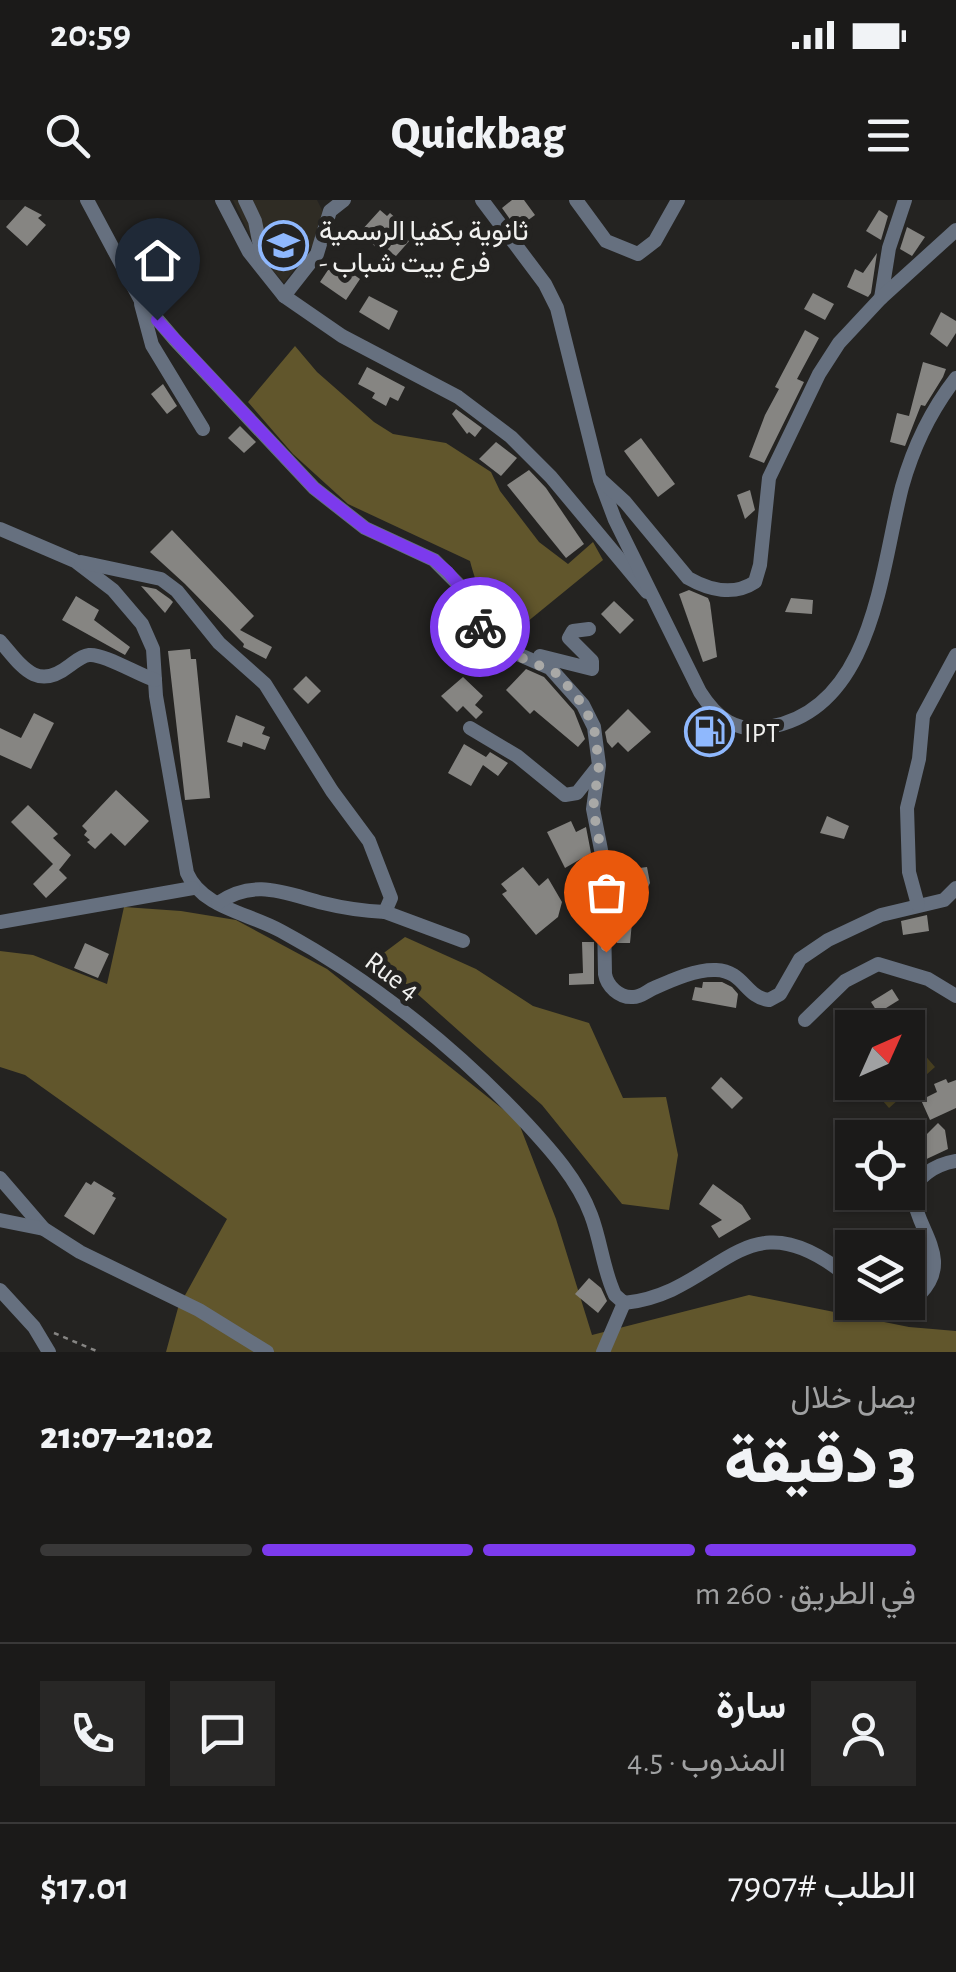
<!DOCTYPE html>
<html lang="ar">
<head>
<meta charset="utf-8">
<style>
	:root { --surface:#1b1a19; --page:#282726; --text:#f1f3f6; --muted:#a0a1a2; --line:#393838; --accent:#7c3aed }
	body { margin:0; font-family:"Alegreya Sans",Vazirmatn,sans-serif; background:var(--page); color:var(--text); direction:rtl; height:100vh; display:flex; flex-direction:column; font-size:38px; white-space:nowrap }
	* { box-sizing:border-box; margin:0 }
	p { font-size:32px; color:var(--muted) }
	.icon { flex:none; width:55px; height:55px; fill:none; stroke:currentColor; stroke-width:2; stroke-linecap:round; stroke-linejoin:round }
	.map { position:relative; height:1152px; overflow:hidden; direction:ltr }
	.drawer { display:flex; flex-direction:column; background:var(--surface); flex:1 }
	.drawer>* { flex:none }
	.needle { width:65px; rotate:45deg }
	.tools { position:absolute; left:835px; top:810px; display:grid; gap:20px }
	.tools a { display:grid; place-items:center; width:90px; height:90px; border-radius:0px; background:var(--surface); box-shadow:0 2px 8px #0004,0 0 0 2px var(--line); font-size:50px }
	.pin { position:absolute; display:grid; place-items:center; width:85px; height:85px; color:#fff; margin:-102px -42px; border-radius:50% 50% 50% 0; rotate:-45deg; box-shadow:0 0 10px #0007 }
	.pin .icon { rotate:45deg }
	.courier { position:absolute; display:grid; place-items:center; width:100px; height:100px; margin:-50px; border:8px solid #7c3aed; border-radius:50%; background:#fff; color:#222; box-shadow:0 2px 12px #0007 }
	.head em { font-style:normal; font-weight:800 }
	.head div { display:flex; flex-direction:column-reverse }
	.head { display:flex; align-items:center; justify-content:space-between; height:170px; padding:0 40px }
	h1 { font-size:65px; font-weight:800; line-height:75px }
	.bar { display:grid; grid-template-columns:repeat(4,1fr); gap:15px 10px; align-content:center; height:120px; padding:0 40px }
	.bar i { height:12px; border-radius:8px; background:var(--line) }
	.bar .current { background:var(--accent) }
	.bar p { grid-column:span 4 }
	.line { display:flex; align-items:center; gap:25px; padding:0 40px; border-top:2px solid var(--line) }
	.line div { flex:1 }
	.round { display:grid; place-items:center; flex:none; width:105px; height:105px; border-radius:0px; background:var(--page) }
	.status { display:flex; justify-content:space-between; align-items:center; height:70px; padding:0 50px; background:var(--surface); direction:ltr }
	.status svg { height:28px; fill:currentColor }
	header { display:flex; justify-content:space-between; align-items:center; height:130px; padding:0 40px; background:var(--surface); font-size:45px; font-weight:800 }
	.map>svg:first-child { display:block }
	.built { fill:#2f2c24 }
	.green { fill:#473f20 }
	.forest { fill:#61562c }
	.building { fill:#868582 }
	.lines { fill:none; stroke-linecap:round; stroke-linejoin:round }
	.path { stroke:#868583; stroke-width:2.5; stroke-dasharray:5 5; stroke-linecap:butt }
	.minor { stroke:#66707f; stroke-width:14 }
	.done { stroke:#a9a9a7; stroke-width:10; stroke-dasharray:0 18 }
	.route { stroke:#7c3aed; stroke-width:12 }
	.labels { text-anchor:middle; stroke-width:10; stroke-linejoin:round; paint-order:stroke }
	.poi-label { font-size:28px; fill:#f1f1ef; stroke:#242321; text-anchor:start }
	.street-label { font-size:28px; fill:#f1f1ef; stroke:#242321 }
</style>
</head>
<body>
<div class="status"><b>20:59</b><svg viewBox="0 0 49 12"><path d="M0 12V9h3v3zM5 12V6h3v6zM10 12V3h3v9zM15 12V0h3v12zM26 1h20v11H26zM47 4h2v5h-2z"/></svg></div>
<header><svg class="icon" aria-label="menu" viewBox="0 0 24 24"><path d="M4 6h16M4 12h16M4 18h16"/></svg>Quickbag<svg class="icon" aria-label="search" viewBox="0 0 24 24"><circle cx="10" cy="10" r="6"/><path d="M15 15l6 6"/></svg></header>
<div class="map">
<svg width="956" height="1152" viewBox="0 0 956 1152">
	<rect width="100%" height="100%" fill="#242321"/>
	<polygon class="built" points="233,0 317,0 323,12 318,38 284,83 258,53"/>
	<polygon class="green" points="916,845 935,867 889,908 870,886 873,883 908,882 908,852"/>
	<g class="forest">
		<path d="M295 146 317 172 374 222 393 234 446 243 491 272 500 291 539 342 568 364 593 342 603 360 516 431C488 413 478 392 470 361L348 304 293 254 248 202Z"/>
		<polygon points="124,707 181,711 236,720 327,769 518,921 556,1019 592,1135 749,1095 909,1127 956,1131 956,1152 166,1152 178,1108 227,1019 25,875 0,867 0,751 33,755 107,784"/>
		<polygon points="405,737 476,769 533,806 589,823 623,898 666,897 678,955 669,1010 622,1004 542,905 377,758"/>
	</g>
	<g class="building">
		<polygon points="512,0 524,0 535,15 527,21 531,28 521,35 502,8"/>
		<polygon points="25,6 42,15 38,18 46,25 27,46 6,27"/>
		<polygon points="380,10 387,16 390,13 410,31 407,35 411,39 396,56 382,47 379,51 361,31"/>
		<polygon points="879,10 888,16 881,40 866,31"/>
		<polygon points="907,27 925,37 912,56 900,49"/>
		<polygon points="877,53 871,93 868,97 847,87 855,69 863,73"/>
		<polygon points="334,61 360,79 346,100 320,82"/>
		<polygon points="813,93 834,104 825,120 804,109"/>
		<polygon points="369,96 398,111 389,130 359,112"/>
		<polygon points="941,112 956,121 956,133 947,147 930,134"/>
		<polygon points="805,130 819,138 797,179 804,182 764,263 749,257 765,215 779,189 775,187"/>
		<polygon points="923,162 946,169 943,177 925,206 921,205 905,246 890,242 897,213 909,216"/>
		<polygon points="367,167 405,187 398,201 390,197 386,206 372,198 375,193 358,184"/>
		<polygon points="163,184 177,206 167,214 151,194"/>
		<polygon points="456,209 482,228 475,237 469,232 467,234 452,214"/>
		<polygon points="240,226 256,242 244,253 228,238"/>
		<polygon points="641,238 675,284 658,297 624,251"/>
		<polygon points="496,242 517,258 501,276 479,259"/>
		<polygon points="529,270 546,288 584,344 566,358 507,285"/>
		<polygon points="750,290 755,310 745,319 737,295"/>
		<polygon points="172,330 254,416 240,430 272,447 266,459 243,447 244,444 185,384 150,352"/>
		<polygon points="141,386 156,389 170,399 173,402 165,413"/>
		<polygon points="689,390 708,398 710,403 717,457 703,462 679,394"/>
		<polygon points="76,396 99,410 94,420 130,447 125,455 62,420"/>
		<polygon points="791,398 813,400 812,414 785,412"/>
		<polygon points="614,401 634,420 620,434 601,414"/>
		<polygon points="190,449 191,459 196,459 210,598 185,600 168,451"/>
		<polygon points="526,469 544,477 574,511 585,539 578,547 534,510 530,514 506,490"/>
		<polygon points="306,476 321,491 308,504 293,489"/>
		<polygon points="463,477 483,496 475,505 483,512 476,519 463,506 457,512 441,496"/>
		<polygon points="628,509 651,532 628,552 618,542 612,548 607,542 605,532"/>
		<polygon points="34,513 54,523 31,569 0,555 0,528 21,538"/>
		<polygon points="236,515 265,527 262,534 270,537 265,550 243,542 242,547 227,542"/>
		<polygon points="464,544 486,557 490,552 508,563 498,576 483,565 471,586 448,573"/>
		<polygon points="116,590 149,621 125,646 111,633 95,649 87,642 90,640 84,635 87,631 82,626"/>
		<polygon points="28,605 58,634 53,638 71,655 59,670 67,678 46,698 33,684 53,664 11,622"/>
		<polygon points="827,616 849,626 844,639 820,633"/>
		<polygon points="571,621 576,632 586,627 591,653 565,668 547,632"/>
		<polygon points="523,667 539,686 548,678 562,702 558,717 536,735 502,694 507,691 501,684"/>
		<polygon points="647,667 650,683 644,695 634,702 630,743 617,743 614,702 624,703 617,671"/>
		<polygon points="927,715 929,731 903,735 901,721"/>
		<polygon points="582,742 594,742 594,784 569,785 569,774 583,773"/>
		<polygon points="85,743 109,754 98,778 74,768"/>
		<polygon points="703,782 722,782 732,787 738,794 736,808 692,800 695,787 702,788"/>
		<polygon points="892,789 899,800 878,813 871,802"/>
		<polygon points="721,877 743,898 732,909 711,888"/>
		<polygon points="946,879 948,883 956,880 956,908 930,920 921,900 937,892 934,884"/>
		<polygon points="938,923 945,930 948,949 918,963 908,974 908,953"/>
		<polygon points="94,981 114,993 112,996 116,998 94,1035 64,1016 86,982 91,985"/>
		<polygon points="713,984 742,1005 751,1019 719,1038 711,1026 722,1020 699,1004"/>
		<polygon points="589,1078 601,1088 607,1101 598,1113 575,1094"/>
	</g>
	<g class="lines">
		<polyline class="path" points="54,1133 99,1152"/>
		<g class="minor">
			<path d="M87 0 140 99 175 140 314 288 365 328 434 360 458 384 470 411 492 443 550 468 583 505 594 527 599 565 593 609 603 660 605 774C607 786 619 798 633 797 641 797 647 791 654 788 672 780 696 769 716 770 744 771 745 797 769 800L780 794 800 759 828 740 881 715 944 700 956 688"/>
			<polyline points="222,0 249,52 284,96 342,136 458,197 511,237 551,277 647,392"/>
			<polyline points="245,0 255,21 264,66"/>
			<path d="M482 0 545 84 557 108 600 280 615 320 700 492C717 519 736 533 769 527 874 509 881 368 902 287 913 248 931 210 956 178"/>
			<polyline points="576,0 606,41 638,54 655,41 678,0"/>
			<polyline points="284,96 317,54 330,11 344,0"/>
			<polyline points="881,98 889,48 905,0"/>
			<polyline points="141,104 152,145 203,229"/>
			<path d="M601 280 625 302 688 378C709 390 734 396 755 382L760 365 769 278 819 174 839 143 881 98 956 30"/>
			<path d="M0 329 75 361 113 390 142 424 153 449 156 496 187 673C202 708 249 713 281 731 370 779 456 848 526 923 551 950 578 980 591 1015 601 1041 603 1070 615 1095L624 1103C724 1093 743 988 852 1080"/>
			<path d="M81 362 161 379 177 391 219 443 265 484 332 591 369 641 391 698 385 712C364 711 343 708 323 703 284 693 254 678 218 703"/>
			<path d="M0 441C21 465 36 492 69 466 75 462 81 456 89 455 103 453 139 475 155 480"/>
			<polyline points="540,456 592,469 592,461 569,438 573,431 589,429"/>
			<polyline points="470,528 517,556 565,595 577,593 596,569"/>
			<polyline points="918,705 909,672 907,608 919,559 923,516 956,455"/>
			<polyline points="385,712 463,741"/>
			<polyline points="0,722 193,688"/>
			<polyline points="805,820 845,781 878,764 928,779 956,796"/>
			<polyline points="0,978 44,1029 80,1052 199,1110 267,1152"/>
			<polyline points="0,1020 44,1029"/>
			<polyline points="0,1090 34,1127 49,1152"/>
			<path d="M884 1102C898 1105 909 1105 920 1094 953 1060 918 1031 914 999 911 977 938 964 956 961"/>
			<polyline points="603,1152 624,1103"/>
		</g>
	</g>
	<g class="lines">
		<polyline class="done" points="480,427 500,448 558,474 583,505 594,527 599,565 593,609 603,660 606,752"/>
		<polyline class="route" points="157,120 314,288 365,328 434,360 448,372 458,384 480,427"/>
	</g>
	<defs>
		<symbol id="school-ring" viewBox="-11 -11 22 22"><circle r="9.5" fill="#242321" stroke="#8fb8fd" stroke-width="1.5"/><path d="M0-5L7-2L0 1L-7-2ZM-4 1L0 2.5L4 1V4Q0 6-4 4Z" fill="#8fb8fd"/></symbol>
		<symbol id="fuel-ring" viewBox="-11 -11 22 22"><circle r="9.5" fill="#242321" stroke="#8fb8fd" stroke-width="1.5"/><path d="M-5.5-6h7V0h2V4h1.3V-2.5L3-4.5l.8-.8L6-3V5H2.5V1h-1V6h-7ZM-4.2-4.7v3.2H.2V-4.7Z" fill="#8fb8fd"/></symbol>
	</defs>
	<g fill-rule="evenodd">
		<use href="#school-ring" x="256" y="18" width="55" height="55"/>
		<use href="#fuel-ring" x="682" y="504" width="55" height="55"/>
	</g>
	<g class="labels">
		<g class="poi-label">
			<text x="319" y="40">ثانوية بكفيا الرسمية<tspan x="319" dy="32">- فرع بيت شباب</tspan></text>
			<text x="744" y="542">IPT</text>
		</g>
		<g class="street-label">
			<text transform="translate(393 775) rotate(37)" y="10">Rue 4</text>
		</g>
	</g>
</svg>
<div class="tools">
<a><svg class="needle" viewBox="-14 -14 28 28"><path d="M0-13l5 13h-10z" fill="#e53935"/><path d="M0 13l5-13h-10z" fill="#a0a1a2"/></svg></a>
<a><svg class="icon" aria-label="locate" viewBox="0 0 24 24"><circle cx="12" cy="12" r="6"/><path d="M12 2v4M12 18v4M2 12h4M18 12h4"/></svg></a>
<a><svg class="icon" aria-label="layers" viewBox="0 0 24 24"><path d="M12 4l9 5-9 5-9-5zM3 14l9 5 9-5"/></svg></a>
</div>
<div class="pin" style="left:606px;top:752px;background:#ea580c"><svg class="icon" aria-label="bag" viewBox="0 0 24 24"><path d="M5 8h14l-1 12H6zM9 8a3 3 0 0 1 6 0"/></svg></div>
<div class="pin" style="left:157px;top:120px;background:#1f2937"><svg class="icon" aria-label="home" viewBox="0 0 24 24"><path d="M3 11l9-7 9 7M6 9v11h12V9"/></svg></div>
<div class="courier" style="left:480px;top:427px"><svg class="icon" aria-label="bike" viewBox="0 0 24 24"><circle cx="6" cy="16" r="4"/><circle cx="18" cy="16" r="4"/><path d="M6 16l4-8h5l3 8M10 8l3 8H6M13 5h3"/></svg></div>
</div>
<section class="drawer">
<div class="head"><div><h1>3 دقيقة</h1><p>يصل خلال</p></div><em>21:02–21:07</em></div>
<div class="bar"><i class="current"></i><i class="current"></i><i class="current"></i><i></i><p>في الطريق · 260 m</p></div>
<div class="line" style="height:180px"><a class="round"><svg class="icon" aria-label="person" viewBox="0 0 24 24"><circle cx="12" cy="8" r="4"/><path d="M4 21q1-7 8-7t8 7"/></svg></a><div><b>سارة</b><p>المندوب · 4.5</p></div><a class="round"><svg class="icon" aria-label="chat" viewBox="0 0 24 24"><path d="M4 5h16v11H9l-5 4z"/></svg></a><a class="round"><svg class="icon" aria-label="phone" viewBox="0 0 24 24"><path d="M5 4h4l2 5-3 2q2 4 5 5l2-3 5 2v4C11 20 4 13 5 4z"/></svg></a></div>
<div class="line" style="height:130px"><div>الطلب #7907</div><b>$17.01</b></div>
</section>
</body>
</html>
